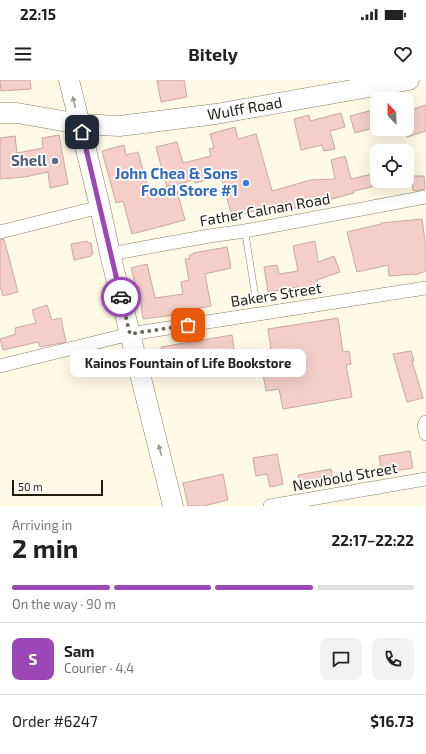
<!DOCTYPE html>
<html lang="en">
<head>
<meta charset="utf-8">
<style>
	:root { --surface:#fff; --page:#f2f2f2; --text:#222; --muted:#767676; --line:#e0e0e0; --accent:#9b47b6 }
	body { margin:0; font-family:"Exo 2",sans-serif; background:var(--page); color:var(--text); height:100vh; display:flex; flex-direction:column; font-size:15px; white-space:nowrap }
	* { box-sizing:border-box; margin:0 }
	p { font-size:13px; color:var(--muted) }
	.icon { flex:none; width:22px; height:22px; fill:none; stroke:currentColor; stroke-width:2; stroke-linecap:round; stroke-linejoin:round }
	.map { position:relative; height:426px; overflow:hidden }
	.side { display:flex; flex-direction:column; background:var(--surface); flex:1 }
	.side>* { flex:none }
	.needle { width:26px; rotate:338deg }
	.fabs { position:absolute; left:370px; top:12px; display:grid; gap:8px }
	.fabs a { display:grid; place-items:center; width:44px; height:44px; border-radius:8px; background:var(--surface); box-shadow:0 4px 16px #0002; font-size:20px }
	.scale { position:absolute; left:12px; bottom:10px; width:91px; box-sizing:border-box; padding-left:4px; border:2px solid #201d10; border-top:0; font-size:11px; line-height:14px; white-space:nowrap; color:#201d10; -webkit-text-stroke:3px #fff; paint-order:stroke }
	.pin { position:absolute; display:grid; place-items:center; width:34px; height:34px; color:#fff; margin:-17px; border-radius:8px; box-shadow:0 2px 6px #0006 }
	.courier { position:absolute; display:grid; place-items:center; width:40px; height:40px; margin:-20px; border:3px solid #9b47b6; border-radius:50%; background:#fff; color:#222; box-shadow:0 1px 5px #0007 }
	.bubble { position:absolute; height:28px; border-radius:8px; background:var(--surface); box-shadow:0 4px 16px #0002; font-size:13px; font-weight:700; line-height:28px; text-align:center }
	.head em { font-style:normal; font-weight:700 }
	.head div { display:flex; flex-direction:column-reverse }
	.head { display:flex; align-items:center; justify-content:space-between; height:68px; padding:0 12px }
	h1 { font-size:26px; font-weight:700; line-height:30px }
	.bar { display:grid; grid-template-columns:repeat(4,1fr); gap:6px 4px; align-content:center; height:48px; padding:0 12px }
	.bar i { height:5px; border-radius:3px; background:var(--line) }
	.bar .selected { background:var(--accent) }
	.bar p { grid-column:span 4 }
	.line { display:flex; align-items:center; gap:10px; padding:0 12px; border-top:1px solid var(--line) }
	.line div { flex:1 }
	.round { display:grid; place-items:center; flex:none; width:42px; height:42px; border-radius:8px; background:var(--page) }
	.status { display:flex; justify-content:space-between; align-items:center; height:28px; padding:0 20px; background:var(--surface); direction:ltr }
	.status svg { height:11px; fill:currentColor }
	header { display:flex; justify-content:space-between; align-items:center; height:52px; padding:0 12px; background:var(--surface); font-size:18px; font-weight:700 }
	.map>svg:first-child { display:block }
	.building { fill:#f3cfc8; stroke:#cda7a0 }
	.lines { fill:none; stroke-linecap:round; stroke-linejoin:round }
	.service-casing { stroke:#898162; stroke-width:7 }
	.minor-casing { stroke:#898162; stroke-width:14 }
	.primary-casing { stroke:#898162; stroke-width:21 }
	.service { stroke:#fff; stroke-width:6 }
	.minor { stroke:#fff; stroke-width:13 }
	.primary { stroke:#fff; stroke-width:20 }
	.oneway { fill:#9b9993 }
	.done { stroke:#6e6a5b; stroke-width:4; stroke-dasharray:0 7.2 }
	.route { stroke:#9b47b6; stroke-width:5 }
	.service-dot { fill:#5c6f8a; stroke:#fff; stroke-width:1.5 }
	.shop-dot { fill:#3f7fe0; stroke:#fff; stroke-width:1.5 }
	.labels { text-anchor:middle; stroke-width:3.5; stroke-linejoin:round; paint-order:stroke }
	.street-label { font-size:15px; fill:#201d10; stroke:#fff }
	.service-label { font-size:15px; font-weight:bold; fill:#4e5e75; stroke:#fff; text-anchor:end }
	.shop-label { font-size:15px; font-weight:bold; fill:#366cbe; stroke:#fff; text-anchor:end }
</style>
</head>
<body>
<div class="status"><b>22:15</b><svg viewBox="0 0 49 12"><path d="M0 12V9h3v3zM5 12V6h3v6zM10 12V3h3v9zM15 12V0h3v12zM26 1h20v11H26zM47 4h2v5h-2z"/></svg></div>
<header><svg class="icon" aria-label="menu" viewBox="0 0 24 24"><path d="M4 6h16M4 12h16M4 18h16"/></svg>Bitely<svg class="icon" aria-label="heart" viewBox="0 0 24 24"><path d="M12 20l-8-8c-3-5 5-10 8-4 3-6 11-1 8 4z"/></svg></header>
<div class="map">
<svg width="426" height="426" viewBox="0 0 426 426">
	<rect width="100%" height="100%" fill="#fffae5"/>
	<g class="building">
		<polygon points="0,0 30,0 31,9 1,11"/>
		<polygon points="157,0 184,0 187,17 161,22"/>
		<polygon points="426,25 426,51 407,57 407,31"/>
		<polygon points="377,29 377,47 355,53 350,36"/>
		<polygon points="341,33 345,47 330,51 335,69 324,71 322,65 301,70 294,39 309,35 310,41"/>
		<polygon points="235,47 238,59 256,54 272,111 311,100 335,99 331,80 345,76 351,99 372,94 375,106 354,111 354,113 324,121 298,121 299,127 289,130 287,122 232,137 221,96 195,103 194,100 167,107 156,67 177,62 183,83 211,76 209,69 214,68 210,54"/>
		<polygon points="59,55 68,104 50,108 48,92 25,97 0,99 0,58 15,56 17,73 43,68 42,58"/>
		<polygon points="124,65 126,75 138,72 149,112 175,104 185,140 132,154 123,121 116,123 102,71"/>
		<polygon points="412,96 424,96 425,109 413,111"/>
		<polygon points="422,139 426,168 426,191 415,195 414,194 389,196 388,185 357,192 347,152 381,144 381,143"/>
		<polygon points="4,159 18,212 3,216 0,207 0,160"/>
		<polygon points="87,161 88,163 91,163 93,174 91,174 91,176 74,180 71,164"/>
		<polygon points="315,161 318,182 334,176 340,192 317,200 318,208 299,211 298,207 268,212 264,187 277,185 279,194 298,191 293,166"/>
		<polygon points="227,167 231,188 205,194 211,226 181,231 182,234 143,239 139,207 136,207 131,188 147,184 155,218 183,214 181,202 189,200 185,179 190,179 189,175 194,174 193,173"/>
		<polygon points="47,225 52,240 61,238 66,262 40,267 38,262 3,270 0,259 16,254 15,248 36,243 32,230"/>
		<polygon points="338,238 343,272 349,271 351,284 346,285 352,317 283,329 279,309 266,311 259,271 271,269 268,249"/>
		<polygon points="232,255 235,276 164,287 161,267"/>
		<polygon points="411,271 414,281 412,281 423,318 407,322 393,274"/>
		<polygon points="410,371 413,388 382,393 379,376"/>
		<polygon points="277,374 283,404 270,407 267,394 256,396 253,378"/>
		<polygon points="331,389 333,401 314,405 314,408 301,410 298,395"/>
		<polygon points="223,394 228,420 203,426 188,426 183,403"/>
	</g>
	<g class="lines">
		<defs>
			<polyline id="service" points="245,151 255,214"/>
			<g id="minor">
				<polyline points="0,152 100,127"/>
				<polyline points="110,174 209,156 245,151 426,117"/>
				<polyline points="0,286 130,254 426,208"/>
				<polyline points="426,342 424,346 426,354"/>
				<polyline points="270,426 426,399"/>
			</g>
			<g id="primary">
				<polyline points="69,0 100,127 110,174 173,426"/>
				<path id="s1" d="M0 33H17L80 44 119 46 216 34 409 0"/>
			</g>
		</defs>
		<use href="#service" class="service-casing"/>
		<use href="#minor" class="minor-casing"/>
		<use href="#primary" class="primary-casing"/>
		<use href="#service" class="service"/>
		<use href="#minor" class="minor"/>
		<use href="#primary" class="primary"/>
	</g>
	<defs><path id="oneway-solid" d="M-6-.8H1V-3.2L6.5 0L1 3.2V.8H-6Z"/></defs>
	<g class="oneway">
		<use href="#oneway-solid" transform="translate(74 22) rotate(-104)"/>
		<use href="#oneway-solid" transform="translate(160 370) rotate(-104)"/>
	</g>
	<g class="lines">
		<polyline class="done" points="121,217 130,254 188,245"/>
		<polyline class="route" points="82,52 121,217"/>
	</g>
	<circle class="service-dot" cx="55" cy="81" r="4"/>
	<circle class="shop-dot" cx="246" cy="103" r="4"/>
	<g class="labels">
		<g class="street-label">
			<text dy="5" stroke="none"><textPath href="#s1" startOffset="247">Wulff Road</textPath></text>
			<text transform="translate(265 130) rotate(-10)" y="5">Father Calnan Road</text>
			<text transform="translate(276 215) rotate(-9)" y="5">Bakers Street</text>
			<text transform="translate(345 397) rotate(-10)" y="5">Newbold Street</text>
		</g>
		<g class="service-label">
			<text x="47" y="86">Shell</text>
		</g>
		<g class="shop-label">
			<text x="238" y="99">John Chea &amp; Sons<tspan x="238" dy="17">Food Store #1</tspan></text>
		</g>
	</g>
</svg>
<div class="fabs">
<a><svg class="needle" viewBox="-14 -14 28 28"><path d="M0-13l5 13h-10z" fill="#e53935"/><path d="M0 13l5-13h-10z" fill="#767676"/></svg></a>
<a><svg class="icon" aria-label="locate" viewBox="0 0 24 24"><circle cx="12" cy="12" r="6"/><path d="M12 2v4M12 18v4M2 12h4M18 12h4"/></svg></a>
</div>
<div class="scale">50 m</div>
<div class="pin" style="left:188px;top:245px;background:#ea580c"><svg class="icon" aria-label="bag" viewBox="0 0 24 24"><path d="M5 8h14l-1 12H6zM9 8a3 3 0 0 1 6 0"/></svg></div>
<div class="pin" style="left:82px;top:52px;background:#1f2937"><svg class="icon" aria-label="home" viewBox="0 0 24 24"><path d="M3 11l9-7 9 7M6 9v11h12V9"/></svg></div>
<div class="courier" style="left:121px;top:217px"><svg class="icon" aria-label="car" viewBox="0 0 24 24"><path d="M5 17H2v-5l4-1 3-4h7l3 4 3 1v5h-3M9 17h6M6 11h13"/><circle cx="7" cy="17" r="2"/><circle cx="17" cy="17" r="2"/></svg></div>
<div class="bubble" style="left:70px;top:269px;width:236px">Kainos Fountain of Life Bookstore</div>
</div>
<section class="side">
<div class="head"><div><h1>2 min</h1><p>Arriving in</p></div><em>22:17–22:22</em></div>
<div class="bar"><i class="selected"></i><i class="selected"></i><i class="selected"></i><i></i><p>On the way · 90 m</p></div>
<div class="line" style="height:72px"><b class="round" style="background:var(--accent);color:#fff">S</b><div><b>Sam</b><p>Courier · 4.4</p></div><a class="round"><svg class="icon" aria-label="chat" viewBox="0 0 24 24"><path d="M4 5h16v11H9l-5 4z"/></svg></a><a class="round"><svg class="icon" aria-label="phone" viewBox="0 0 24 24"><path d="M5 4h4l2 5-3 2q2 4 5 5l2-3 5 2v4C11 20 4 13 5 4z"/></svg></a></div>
<div class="line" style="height:52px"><div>Order #6247</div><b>$16.73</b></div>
</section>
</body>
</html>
